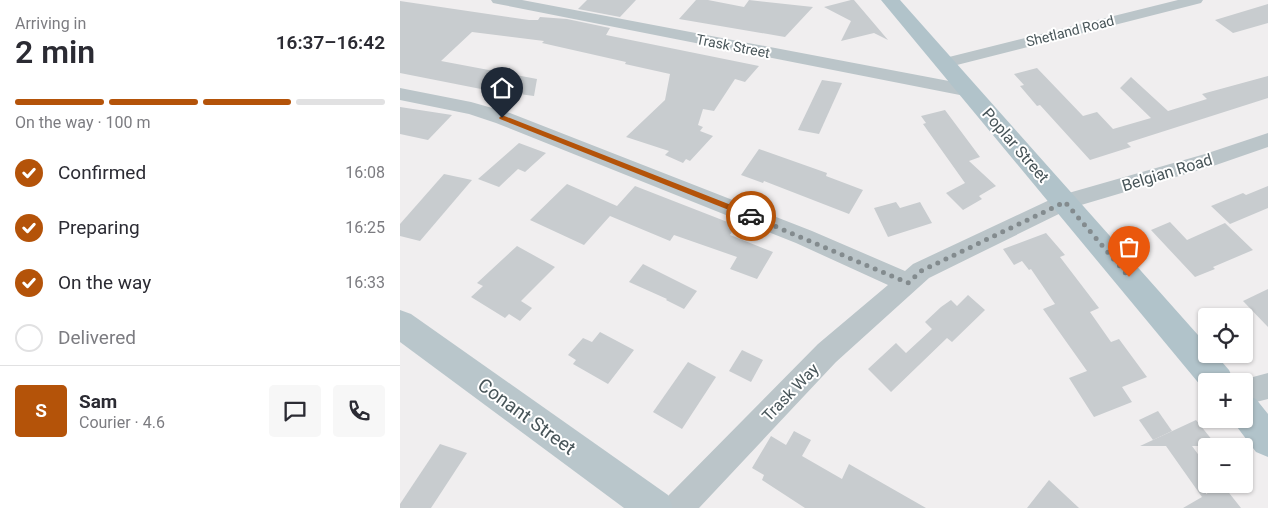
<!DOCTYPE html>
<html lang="en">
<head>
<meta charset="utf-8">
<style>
	:root { --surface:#fff; --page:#f7f7f7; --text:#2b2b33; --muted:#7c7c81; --line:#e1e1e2; --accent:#b45309 }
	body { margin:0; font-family:Roboto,sans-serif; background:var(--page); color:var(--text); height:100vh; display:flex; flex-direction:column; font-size:19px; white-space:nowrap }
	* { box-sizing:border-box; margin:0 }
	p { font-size:16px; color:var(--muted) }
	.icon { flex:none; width:28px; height:28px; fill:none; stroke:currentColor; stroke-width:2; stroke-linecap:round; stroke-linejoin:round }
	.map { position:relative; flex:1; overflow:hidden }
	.drawer { display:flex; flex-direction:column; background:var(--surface); width:400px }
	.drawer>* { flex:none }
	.tools { position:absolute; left:798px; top:308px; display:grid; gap:10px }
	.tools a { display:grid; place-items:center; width:55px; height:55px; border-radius:5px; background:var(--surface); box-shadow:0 1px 4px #0004; font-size:25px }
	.pin { position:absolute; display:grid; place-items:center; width:42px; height:42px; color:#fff; margin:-51px -21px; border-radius:50% 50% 50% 0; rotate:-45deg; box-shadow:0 0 5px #0007 }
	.pin .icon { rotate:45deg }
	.courier { position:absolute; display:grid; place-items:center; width:50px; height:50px; margin:-25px; border:4px solid #b45309; border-radius:50%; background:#fff; color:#222; box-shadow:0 1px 6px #0007 }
	.summary em { font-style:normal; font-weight:600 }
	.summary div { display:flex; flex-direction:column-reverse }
	.summary { display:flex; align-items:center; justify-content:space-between; height:85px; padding:0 15px }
	h1 { font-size:32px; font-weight:600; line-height:38px }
	.bar { display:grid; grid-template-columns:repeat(4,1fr); gap:8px 5px; align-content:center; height:60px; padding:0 15px }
	.bar i { height:6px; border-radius:4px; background:var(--line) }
	.bar .selected { background:var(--accent) }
	.bar p { grid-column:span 4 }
	.line { display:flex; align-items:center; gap:12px; padding:0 15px; border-top:1px solid var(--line) }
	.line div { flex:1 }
	.round { display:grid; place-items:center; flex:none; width:52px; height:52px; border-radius:5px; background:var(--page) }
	ol { padding:0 15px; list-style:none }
	li { display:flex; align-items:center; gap:15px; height:55px }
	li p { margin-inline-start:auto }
	li .icon { padding:5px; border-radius:50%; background:var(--accent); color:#fff; stroke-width:4 }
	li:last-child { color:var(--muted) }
	li i { width:28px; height:28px; border:2px solid var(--line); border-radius:50% }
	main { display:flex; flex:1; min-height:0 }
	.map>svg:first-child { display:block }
	.building { fill:#c8cccf }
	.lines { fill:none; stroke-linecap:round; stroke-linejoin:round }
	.street { fill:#bbc5c9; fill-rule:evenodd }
	.secondary { fill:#b9c6cb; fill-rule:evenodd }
	.primary { fill:#b1c3ca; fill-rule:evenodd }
	.route { fill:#b45309 }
	.done { stroke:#838b8e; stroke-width:5; stroke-dasharray:0 9 }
	.labels { text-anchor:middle; stroke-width:4; stroke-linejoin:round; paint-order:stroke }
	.far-street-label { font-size:14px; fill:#485559; stroke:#fff }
	.street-label { font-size:16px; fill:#485559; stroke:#fff }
	.near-street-label { font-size:19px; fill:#485559; stroke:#fff }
</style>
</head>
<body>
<main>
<section class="drawer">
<div class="summary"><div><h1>2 min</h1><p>Arriving in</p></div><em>16:37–16:42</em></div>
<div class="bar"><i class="selected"></i><i class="selected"></i><i class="selected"></i><i></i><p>On the way · 100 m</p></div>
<ol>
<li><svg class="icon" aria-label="check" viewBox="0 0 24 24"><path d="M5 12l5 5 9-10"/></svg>Confirmed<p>16:08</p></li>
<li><svg class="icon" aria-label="check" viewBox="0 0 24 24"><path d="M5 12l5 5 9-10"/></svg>Preparing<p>16:25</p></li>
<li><svg class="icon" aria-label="check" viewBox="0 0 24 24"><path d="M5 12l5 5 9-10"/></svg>On the way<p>16:33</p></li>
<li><i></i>Delivered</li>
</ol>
<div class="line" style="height:90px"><b class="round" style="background:var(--accent);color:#fff">S</b><div><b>Sam</b><p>Courier · 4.6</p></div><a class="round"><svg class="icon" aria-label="chat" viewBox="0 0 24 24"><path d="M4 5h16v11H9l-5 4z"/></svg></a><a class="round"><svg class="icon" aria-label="phone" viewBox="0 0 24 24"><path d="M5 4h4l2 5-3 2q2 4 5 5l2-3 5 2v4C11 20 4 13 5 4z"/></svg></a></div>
</section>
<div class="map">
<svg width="868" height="508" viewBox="0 0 868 508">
	<rect width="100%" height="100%" fill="#f0eeef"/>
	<g class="building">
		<polygon points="187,0 236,0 220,17 178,9"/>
		<polygon points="296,0 308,0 344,7 349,0 413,7 385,37 279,19"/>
		<polygon points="451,0 454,0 488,40 474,33 441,41 451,21 424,7"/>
		<polygon points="0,1 129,20 138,20 140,17 167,19 210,28 206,35 359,66 345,82 335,79 314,111 303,109 298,125 303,127 300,131 313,136 290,161 286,159 283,163 265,155 269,151 226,137 265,100 270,74 225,64 226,62 142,43 144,41 72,32 41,61 137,79 134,96 81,89 0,73"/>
		<polygon points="868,4 868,23 833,33 815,20"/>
		<polygon points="637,68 683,116 697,112 713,129 751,118 720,88 731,77 768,111 807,99 802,94 868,76 868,98 727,143 731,147 690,160 640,105 637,106 620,86 624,85 614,74"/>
		<polygon points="422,80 442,83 419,134 398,130"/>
		<polygon points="0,107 52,115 28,140 0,134"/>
		<polygon points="545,110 580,157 569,161 596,186 579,196 582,199 563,210 546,193 565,183 523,124 526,123 521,116"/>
		<polygon points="119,143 146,153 125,172 118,169 99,187 78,179"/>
		<polygon points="359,149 427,173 426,176 463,190 449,214 364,181 363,183 341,175"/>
		<polygon points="44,174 72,180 20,241 0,236 0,224"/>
		<polygon points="167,184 217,206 235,186 330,223 328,227 334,229 330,235 373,252 357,279 330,269 337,257 274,235 270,241 210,216 184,245 130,220"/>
		<polygon points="868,186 868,208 830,224 811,206 843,193 846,195"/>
		<polygon points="496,202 500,208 520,202 532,223 488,237 474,208"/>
		<polygon points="770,222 787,240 825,223 853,250 813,267 815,269 795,277 751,230"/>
		<polygon points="646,233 665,255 660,257 699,308 690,312 711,342 719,339 747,377 722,387 732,402 694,417 669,378 687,371 643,309 655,304 631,269 629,270 622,261 614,265 603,249"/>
		<polygon points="117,246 155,267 121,301 132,308 120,321 109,314 105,318 71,297 83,286 77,283"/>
		<polygon points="243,264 297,291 284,309 266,300 267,299 229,282"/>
		<polygon points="868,289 868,327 843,301"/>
		<polygon points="568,295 585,310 552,342 547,338 491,392 468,369 496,343 506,353 532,329 525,322 541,307 551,300 557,306"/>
		<polygon points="200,332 234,350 208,384 173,364 176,360 168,355 183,338 192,342"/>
		<polygon points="342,350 363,360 351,382 329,371"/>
		<polygon points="288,362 316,377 282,429 253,412"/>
		<polygon points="758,411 772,431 753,440 739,420"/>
		<polygon points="796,420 817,446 792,446 806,465 806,494 822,484 841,508 783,508 802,497 766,446 740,446"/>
		<polygon points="394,431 411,440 402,456 442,479 449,464 526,508 405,508 362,480 364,475 352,468 371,436 386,445"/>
		<polygon points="40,444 67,453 31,508 0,508 0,504"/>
		<polygon points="649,480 679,508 627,508"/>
	</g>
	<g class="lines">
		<g class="street">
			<polygon points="91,0 122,0 570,85 576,87 579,91 576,95 570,97 98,4 93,3"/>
			<polygon points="778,0 803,0 801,3 545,68 539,67 537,63 539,59 545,58"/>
			<polygon points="0,88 71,102 110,113 412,231 505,271 513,264 658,196 805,154 868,133 868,147 816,165 671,208 529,278 436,362 299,508 263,508 267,497 418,344 488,285 396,243 96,123 69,114 0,100"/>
			<polygon points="868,373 868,399 844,405 844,381 838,381"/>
		</g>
		<polygon class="secondary" points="0,310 11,314 268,495 273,508 224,508 0,342"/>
		<g class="primary">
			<polygon points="481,0 500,0 806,344 806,354 815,354 829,370 834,381 806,381 806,392"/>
			<polygon points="844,394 856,399 868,414 868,457 856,452 831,419 844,419"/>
		</g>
	</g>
	<polygon class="route" points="102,115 354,214 355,216 354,218 349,218 100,119 99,118"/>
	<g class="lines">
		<polyline class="done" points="351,216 508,283 521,271 665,202 729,277"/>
	</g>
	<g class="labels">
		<g class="far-street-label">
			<text transform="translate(670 31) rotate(-14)" y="5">Shetland Road</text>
			<text transform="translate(333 46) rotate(11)" y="5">Trask Street</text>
		</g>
		<g class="street-label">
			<text transform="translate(616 145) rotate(49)" y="6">Poplar Street</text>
			<text transform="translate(767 172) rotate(-17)" y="6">Belgian Road</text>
			<text transform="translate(390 392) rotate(-46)" y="6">Trask Way</text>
		</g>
		<g class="near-street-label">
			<text transform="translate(127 416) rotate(36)" y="7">Conant Street</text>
		</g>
	</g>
</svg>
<div class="tools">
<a><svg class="icon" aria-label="locate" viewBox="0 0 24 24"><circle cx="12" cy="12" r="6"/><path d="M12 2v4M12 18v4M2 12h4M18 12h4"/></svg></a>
<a>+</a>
<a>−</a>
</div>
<div class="pin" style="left:729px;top:277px;background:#ea580c"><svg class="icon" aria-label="bag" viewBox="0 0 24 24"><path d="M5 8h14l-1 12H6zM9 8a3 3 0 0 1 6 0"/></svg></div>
<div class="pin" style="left:102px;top:118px;background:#1f2937"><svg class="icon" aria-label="home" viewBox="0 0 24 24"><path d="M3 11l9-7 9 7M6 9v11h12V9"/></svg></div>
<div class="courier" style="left:351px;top:216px"><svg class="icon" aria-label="car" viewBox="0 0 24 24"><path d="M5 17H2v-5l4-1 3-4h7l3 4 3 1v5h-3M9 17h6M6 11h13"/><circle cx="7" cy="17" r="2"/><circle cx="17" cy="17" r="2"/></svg></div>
</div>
</main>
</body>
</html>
